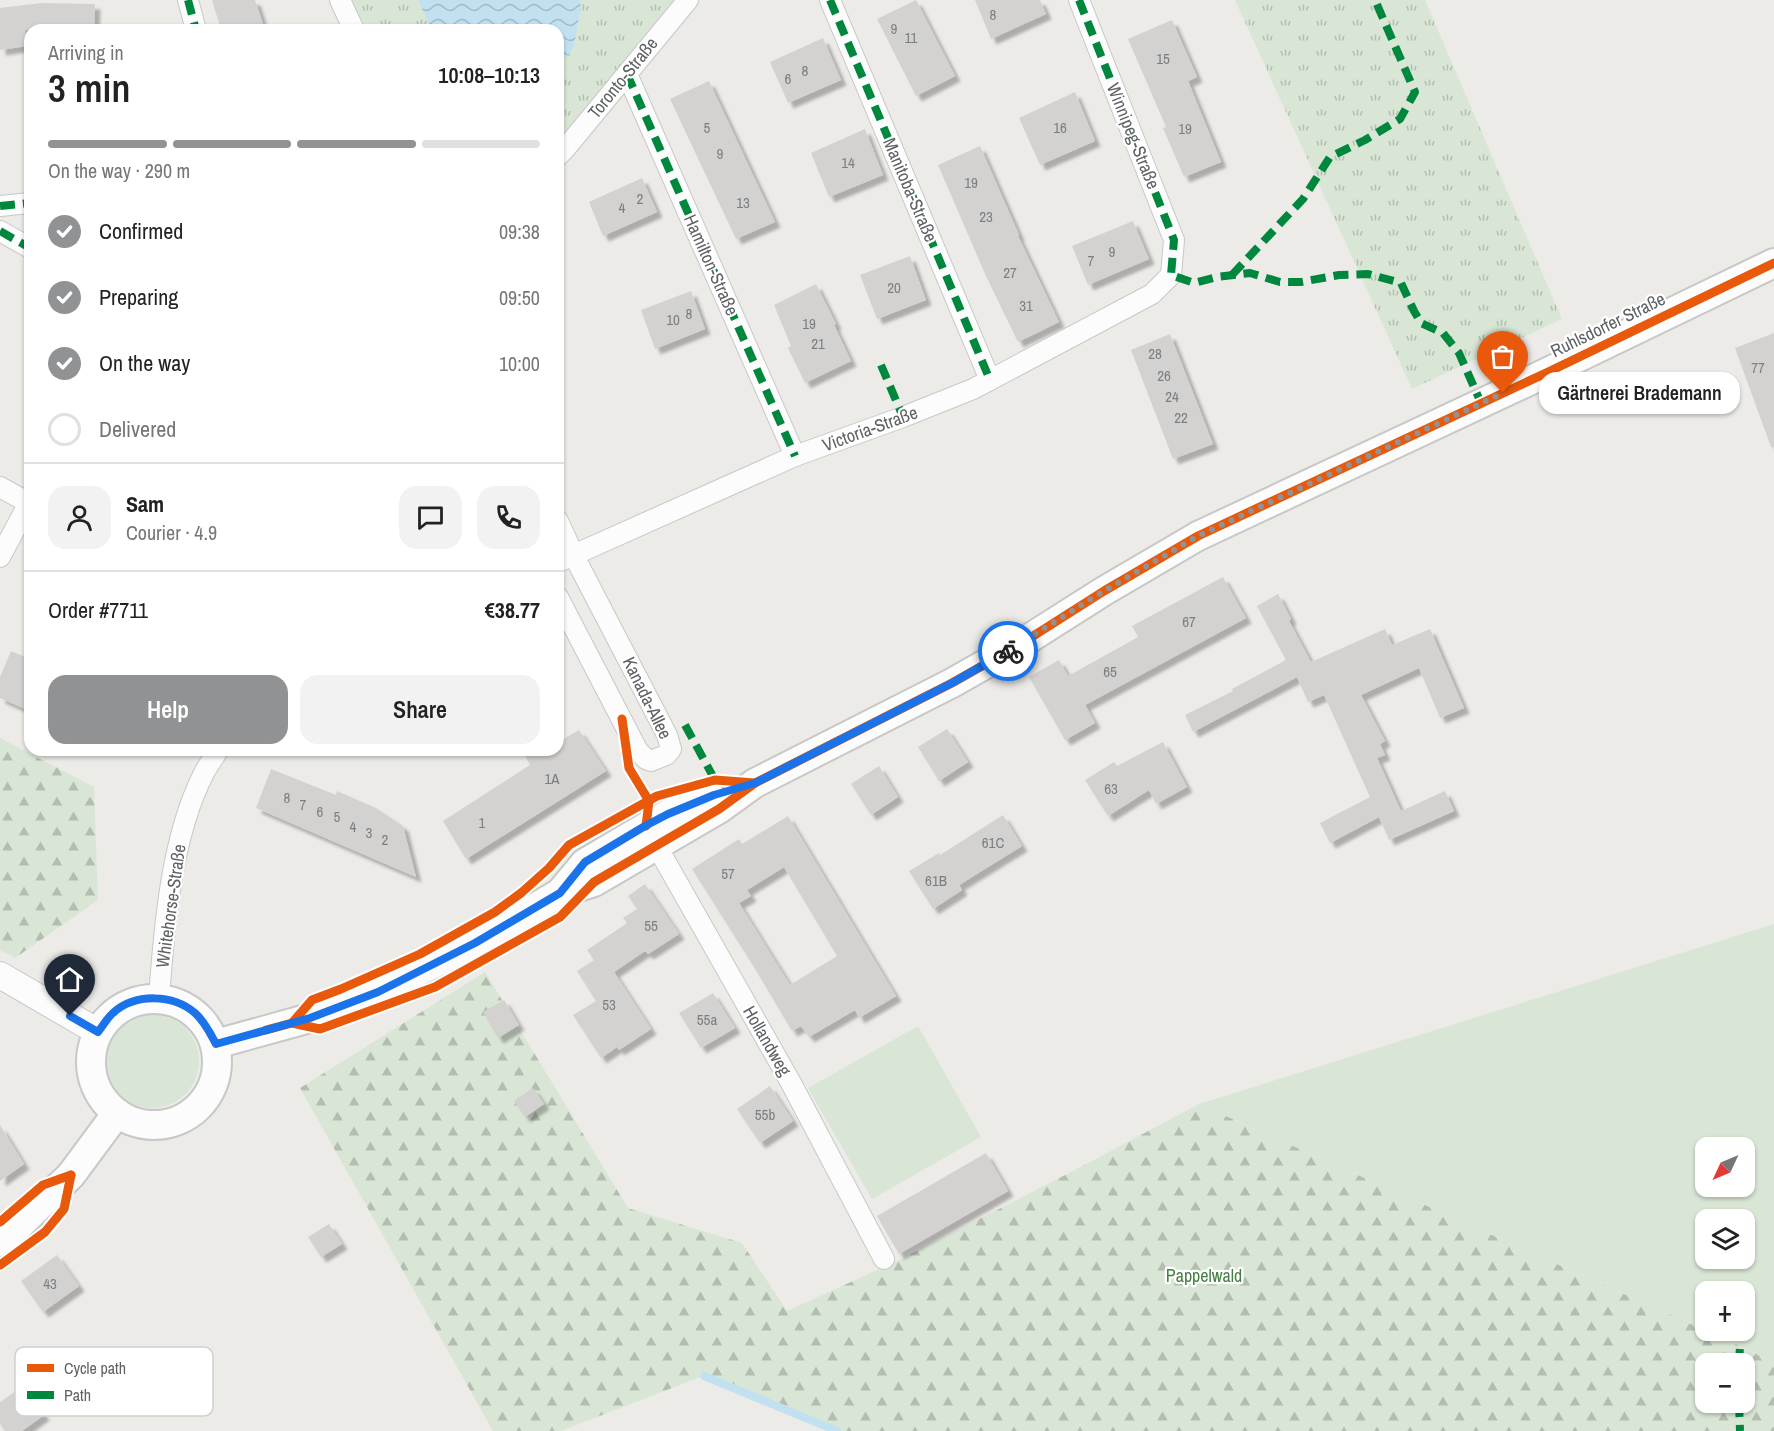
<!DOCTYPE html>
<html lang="en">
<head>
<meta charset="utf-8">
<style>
	:root { --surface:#fff; --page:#f2f2f2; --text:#222; --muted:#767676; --line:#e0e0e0; --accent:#909293 }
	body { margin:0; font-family:"Archivo Narrow",sans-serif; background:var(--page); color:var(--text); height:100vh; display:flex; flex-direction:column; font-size:22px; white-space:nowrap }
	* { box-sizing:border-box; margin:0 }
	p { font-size:20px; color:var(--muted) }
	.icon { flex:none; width:33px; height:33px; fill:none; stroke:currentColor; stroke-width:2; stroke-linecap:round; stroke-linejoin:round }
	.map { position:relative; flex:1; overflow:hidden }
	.panel { position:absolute; left:24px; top:24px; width:540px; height:732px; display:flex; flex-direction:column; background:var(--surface); border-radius:18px; box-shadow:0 2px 4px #0004 }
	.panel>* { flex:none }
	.needle { width:39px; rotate:226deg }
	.buttons { position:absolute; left:1695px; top:1137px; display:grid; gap:12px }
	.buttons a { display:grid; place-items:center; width:60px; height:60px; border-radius:12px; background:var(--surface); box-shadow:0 2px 4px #0004; font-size:30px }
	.pin { position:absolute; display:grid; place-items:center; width:51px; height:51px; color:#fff; margin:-62px -26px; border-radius:50% 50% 50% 0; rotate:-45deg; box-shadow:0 0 6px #0007 }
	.pin .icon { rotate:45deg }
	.courier { position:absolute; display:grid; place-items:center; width:60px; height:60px; margin:-30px; border:4px solid #1a73e8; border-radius:50%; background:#fff; color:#222; box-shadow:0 2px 8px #0007 }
	.bubble { position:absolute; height:42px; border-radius:18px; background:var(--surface); box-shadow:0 2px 4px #0004; font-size:20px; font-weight:600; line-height:42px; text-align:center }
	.headline em { font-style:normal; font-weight:600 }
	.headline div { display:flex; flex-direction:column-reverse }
	.headline { display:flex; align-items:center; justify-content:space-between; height:102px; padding:0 24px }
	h1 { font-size:39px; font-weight:600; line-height:45px }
	.bar { display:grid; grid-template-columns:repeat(4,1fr); gap:9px 6px; align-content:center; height:72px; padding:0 24px }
	.bar i { height:8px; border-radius:4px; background:var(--line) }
	.bar .current { background:var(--accent) }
	.bar p { grid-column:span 4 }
	.line { display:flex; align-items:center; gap:15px; padding:0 24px; border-top:2px solid var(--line) }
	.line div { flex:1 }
	.round { display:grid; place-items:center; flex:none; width:63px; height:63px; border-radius:18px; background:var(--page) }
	ol { padding:0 24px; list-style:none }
	li { display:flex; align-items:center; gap:18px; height:66px }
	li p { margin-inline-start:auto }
	li .icon { padding:6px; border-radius:50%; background:var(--accent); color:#fff; stroke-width:4 }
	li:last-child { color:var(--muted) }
	li i { width:33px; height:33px; border:3px solid var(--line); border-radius:50% }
	.button { display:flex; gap:12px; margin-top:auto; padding:12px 24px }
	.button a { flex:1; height:69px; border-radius:18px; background:var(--accent); color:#fff; font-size:24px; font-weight:600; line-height:69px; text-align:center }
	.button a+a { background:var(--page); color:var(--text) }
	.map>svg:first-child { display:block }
	.grass { fill:#d9e6d5; fill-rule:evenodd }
	.forest { fill:url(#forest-firs); fill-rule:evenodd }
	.park { fill:url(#park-tufts) }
	.water { fill:url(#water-waves) }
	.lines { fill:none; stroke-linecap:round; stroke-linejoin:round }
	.stream { stroke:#c2e1f0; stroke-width:8 }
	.building { fill:#d3d2d1; fill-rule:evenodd; filter:url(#shadow) }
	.minor-casing { stroke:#c7c8c7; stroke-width:22 }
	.tertiary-casing { stroke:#c7c8c7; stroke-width:28 }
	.secondary-casing { stroke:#c7c8c7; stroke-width:32 }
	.minor { stroke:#fcfcfc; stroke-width:20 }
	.tertiary { stroke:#fcfcfc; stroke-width:26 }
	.secondary { stroke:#fcfcfc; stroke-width:28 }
	.quiet { stroke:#00873e; stroke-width:8; stroke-dasharray:15 8; stroke-linecap:butt }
	.cycleway-casing { stroke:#fff; stroke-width:13 }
	.cycleway { stroke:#e8590c; stroke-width:9 }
	.done { stroke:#909293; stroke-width:6; stroke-dasharray:0 10.8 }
	.route { stroke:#1a73e8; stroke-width:8 }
	.labels { text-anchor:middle; stroke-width:4.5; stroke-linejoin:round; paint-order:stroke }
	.number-label { font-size:15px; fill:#7c7f81 }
	.street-label { font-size:18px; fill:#5e6265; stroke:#fff }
	.park-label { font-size:18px; fill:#448141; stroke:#fff }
	.key { fill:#fff; stroke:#cfd0d1; stroke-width:1.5 }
	.key-label { font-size:16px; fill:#5e6265 }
</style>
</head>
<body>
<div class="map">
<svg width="1774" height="1431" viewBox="0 0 1774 1431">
	<defs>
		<pattern id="forest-firs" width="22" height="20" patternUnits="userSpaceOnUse" patternTransform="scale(1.5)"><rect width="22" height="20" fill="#d9e6d5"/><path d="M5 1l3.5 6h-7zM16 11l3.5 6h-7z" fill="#b3beb0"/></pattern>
		<pattern id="park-tufts" width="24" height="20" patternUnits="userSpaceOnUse" patternTransform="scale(1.5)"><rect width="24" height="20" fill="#d9e6d5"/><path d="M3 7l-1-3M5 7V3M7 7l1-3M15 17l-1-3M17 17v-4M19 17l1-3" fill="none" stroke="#b3beb0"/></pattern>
		<pattern id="water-waves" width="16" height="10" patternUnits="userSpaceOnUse" patternTransform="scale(1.5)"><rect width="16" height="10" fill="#c2e1f0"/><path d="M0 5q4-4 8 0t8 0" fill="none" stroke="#a1bac6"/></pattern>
		<filter id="shadow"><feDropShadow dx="5.5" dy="5.5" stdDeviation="1.5" flood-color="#0004"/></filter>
	</defs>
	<rect width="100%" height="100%" fill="#ecebe8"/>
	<g class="grass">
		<path d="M1774 924V1363L1740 1346 1199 1104ZM1706 1148H1744V1186H1706ZM1706 1220H1744V1258H1706ZM1706 1292H1744V1330H1706Z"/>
		<circle cx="152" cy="1061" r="47"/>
		<polygon points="918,1026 981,1137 872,1199 808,1088"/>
	</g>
	<g class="forest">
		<polygon points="0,738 94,787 98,900 15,958 0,950"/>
		<path d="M485 972 628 1208 742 1243 787 1311 897 1261 1075 1170 1199 1104 1740 1346 1774 1363V1431H835L703 1376 561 1431H493L300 1088ZM1706 1364H1744V1402H1706Z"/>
	</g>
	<g class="park">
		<polygon points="344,0 418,0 431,30 369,30"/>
		<polygon points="579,0 688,0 558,156 558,68 574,47 581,5"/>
		<polygon points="1235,0 1425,0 1562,319 1412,389"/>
	</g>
	<polygon class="water" points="418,0 579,0 581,5 574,47 558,68 558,30 431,30"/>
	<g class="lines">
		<polyline class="stream" points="704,1376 837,1431"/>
	</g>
	<g class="building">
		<polygon points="212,0 255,0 265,30 221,30"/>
		<polygon points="916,0 955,76 916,96 877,19"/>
		<polygon points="975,0 1040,0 1046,14 991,39"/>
		<polygon points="41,3 95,4 94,30 25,30 27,46 0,50 0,8"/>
		<polygon points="1172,20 1197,77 1188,81 1221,162 1184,177 1163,128 1166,127 1128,39"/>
		<polygon points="823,38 841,80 788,103 770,62"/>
		<polygon points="709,81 775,222 736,239 670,99"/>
		<polygon points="1075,92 1095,141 1040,165 1019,118"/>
		<polygon points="865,129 883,175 829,197 811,153"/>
		<polygon points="980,146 1019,235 1018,236 1059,322 1018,342 986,276 938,165"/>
		<polygon points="642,178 657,212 603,236 589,202"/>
		<polygon points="1133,221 1149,259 1088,285 1072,246"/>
		<polygon points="910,256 926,300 877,319 860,275"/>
		<polygon points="816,284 836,324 834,325 851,361 805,383 788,348 791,346 774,305"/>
		<polygon points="691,291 705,329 655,349 641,310"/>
		<polygon points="1774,333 1774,447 1771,447 1735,348"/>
		<polygon points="1170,334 1213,444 1173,459 1131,350"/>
		<polygon points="1223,577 1246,618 1085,705 1095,723 1065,740 1029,677 1059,660 1068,676 1138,637 1132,626"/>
		<polygon points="1278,594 1291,619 1289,621 1311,662 1385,629 1392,645 1430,629 1464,708 1440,718 1419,668 1361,695 1385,741 1380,744 1385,755 1377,758 1401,811 1445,791 1454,811 1389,840 1379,817 1330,843 1320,823 1370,797 1324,695 1308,702 1297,677 1193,732 1185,715 1233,691 1232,689 1286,660 1257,606"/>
		<polygon points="11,651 30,659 30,711 0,698 0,677"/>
		<polygon points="947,729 968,762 939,781 918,747"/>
		<polygon points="579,730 606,771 466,859 443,821 530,765 522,750 558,750 558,742"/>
		<polygon points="1163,742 1187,787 1156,804 1149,790 1108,816 1085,780 1114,762 1117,766"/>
		<polygon points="879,766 898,797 871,815 851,784"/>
		<polygon points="271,769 336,795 337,791 376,808 403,826 416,877 256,808"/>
		<polygon points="1003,815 1022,846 959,885 962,890 933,909 909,871 939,853 940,855"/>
		<path d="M788 816 896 996 859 1018 855 1010 809 1037 801 1026 792 1031 754 967 692 869 739 839 742 844ZM784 867 837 956 790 985 739 903 751 896 747 890Z"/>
		<polygon points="645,884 679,934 648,954 645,951 614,972 651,1029 619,1050 617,1047 601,1058 573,1015 596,1001 577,971 594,960 587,950 627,923 623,918 637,909 628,896"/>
		<polygon points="713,993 735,1028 701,1048 679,1013"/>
		<polygon points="504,1000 519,1025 498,1038 483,1012"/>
		<polygon points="770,1086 793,1121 760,1143 737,1109"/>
		<polygon points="533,1088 544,1104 525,1117 514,1101"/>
		<polygon points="0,1125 24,1164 0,1181"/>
		<polygon points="986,1153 1008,1191 899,1254 877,1216"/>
		<polygon points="329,1224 342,1244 321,1257 308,1237"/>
		<polygon points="57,1255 79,1286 43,1312 21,1281"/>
		<polygon points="23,1386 44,1415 22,1431 5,1431 0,1424 0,1402"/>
	</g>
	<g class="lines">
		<defs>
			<g id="minor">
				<polyline points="188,0 196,30"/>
				<polyline points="340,0 354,30"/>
				<polyline points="830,0 990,380"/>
				<polyline points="627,74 795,456"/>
				<polyline points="558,156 565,149 688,0"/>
				<polyline points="0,206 30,203"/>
				<polyline points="0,231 30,248"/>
				<polyline points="0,487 29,503"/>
				<polyline points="558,521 574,556 667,735 671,749 666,755 651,761 646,759 638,751 558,597"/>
				<polyline points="0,557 30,501"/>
				<polyline points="558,562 795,456 903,417 973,389 1152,294 1171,275 1174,240 1079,0"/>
				<polyline points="651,836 791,1083 884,1259"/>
				<path d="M159 998C164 928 171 837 204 773 208 765 214 758 218 750"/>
			</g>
			<polyline id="tertiary" points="0,975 98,1032"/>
			<g id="secondary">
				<polyline points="560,893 585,863 668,814 710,796"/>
				<circle cx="154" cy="1062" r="63"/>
				<polyline points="216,1044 310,1018 378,992 475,943 560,893 594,882 719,809 755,783 952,683 1019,645 1104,591 1198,536 1546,373 1774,263"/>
				<polyline points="0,1242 8,1236 71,1175 117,1113"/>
			</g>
		</defs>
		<use href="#minor" class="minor-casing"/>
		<use href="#tertiary" class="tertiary-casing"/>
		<use href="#secondary" class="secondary-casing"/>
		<use href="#minor" class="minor"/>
		<use href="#tertiary" class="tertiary"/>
		<use href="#secondary" class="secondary"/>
		<g class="quiet">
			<polyline points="188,0 196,30"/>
			<polyline points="830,0 990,380"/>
			<polyline points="1079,0 1174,240 1171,275 1194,283 1217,277 1250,273 1280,282 1301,282 1339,275 1368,274 1401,283 1414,311 1421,323 1443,333 1459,353 1481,403"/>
			<polyline points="627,74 795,456"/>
			<polyline points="0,206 30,203"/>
			<polyline points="0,231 30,248"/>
			<polyline points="1232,275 1303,199 1330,157 1365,140 1400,119 1415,92 1375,0"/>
			<polyline points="881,365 903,417"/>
			<polyline points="685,725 715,780"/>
			<polyline points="1739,1364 1740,1346"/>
			<polyline points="1739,1402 1740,1431"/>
		</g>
		<defs>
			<g id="cycleway">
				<polyline points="622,719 629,768 649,801 646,826"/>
				<polyline points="292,1023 312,1000 341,989 420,954 495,912 521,893 549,868 569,845 657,796 715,780 755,783"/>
				<polyline points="266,1030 292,1023 320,1029 435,987 560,917 594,882 719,809 755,783 952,683 1019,645 1104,591 1198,536 1546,373 1774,263"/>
				<polyline points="0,1222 43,1185 71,1175"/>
				<polyline points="0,1265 45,1232 64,1209 71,1175"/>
			</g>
		</defs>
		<use href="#cycleway" class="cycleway-casing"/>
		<use href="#cycleway" class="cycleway"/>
	</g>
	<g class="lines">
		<polyline class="done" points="1008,651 1104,591 1198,536 1503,393"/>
		<path class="route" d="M70 1016 98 1032C103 1026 107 1018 113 1013 135 993 173 994 195 1013 205 1022 210 1033 216 1044L310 1018 378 992 475 943 560 893 585 862 645 826 668 814 714 795 755 783 952 683 1008 651"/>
	</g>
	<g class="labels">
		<g class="number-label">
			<text x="993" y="20">8</text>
			<text x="894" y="34">9</text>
			<text x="911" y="43">11</text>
			<text x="1163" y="64">15</text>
			<text x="805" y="76">8</text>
			<text x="788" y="84">6</text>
			<text x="707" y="133">5</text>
			<text x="1060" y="133">16</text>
			<text x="1185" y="134">19</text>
			<text x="720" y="159">9</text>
			<text x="848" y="168">14</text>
			<text x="971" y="188">19</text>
			<text x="640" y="204">2</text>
			<text x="743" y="208">13</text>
			<text x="622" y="213">4</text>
			<text x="986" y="222">23</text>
			<text x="1112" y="257">9</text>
			<text x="1091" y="266">7</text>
			<text x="1010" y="278">27</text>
			<text x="894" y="293">20</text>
			<text x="1026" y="311">31</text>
			<text x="689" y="319">8</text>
			<text x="673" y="325">10</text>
			<text x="809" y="329">19</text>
			<text x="818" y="349">21</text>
			<text x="1155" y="359">28</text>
			<text x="1758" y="373">77</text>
			<text x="1164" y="381">26</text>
			<text x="1172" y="402">24</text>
			<text x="1181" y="423">22</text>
			<text x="1189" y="627">67</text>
			<text x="1110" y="677">65</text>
			<text x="552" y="784">1A</text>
			<text x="1111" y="794">63</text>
			<text x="287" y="803">8</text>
			<text x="303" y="810">7</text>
			<text x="320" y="817">6</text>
			<text x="337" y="822">5</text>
			<text x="482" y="828">1</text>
			<text x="353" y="832">4</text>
			<text x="369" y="838">3</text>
			<text x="385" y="845">2</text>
			<text x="993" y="848">61C</text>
			<text x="728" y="879">57</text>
			<text x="936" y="886">61B</text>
			<text x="651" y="931">55</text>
			<text x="609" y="1010">53</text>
			<text x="707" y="1025">55a</text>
			<text x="765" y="1120">55b</text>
			<text x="50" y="1289">43</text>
		</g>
		<g class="street-label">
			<text transform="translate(623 78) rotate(-51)" y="6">Toronto-Straße</text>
			<text transform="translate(1133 136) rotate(68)" y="6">Winnipeg-Straße</text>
			<text transform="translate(910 190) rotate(67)" y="6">Manitoba-Straße</text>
			<text transform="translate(711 265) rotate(66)" y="6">Hamilton-Straße</text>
			<text transform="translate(1608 325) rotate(-26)" y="6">Ruhlsdorfer Straße</text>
			<text transform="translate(870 429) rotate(-20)" y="6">Victoria-Straße</text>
			<text transform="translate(647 698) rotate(64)" y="6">Kanada-Allee</text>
			<text transform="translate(171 906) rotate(-82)" y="6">Whitehorse-Straße</text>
			<text transform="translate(767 1041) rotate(60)" y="6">Hollandweg</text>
		</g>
		<g class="park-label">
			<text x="1204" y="1282">Pappelwald</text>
		</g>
	</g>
	<rect x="15" y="1347" width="198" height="69" rx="9" class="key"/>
	<rect x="27" y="1364" width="27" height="8" fill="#e8590c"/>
	<rect x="27" y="1391" width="27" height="8" fill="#00873e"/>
	<g class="key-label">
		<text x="64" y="1374">Cycle path</text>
		<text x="64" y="1401">Path</text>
	</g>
</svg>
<div class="buttons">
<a><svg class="needle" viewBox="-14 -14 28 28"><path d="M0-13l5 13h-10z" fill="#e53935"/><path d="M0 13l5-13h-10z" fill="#767676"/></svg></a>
<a><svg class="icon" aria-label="layers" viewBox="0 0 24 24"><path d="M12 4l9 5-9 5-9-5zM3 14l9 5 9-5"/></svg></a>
<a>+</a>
<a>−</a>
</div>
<div class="pin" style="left:1503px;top:393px;background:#ea580c"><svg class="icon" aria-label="bag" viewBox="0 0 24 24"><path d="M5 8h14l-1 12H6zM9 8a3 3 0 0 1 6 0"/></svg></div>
<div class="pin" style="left:70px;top:1016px;background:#1f2937"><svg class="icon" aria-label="home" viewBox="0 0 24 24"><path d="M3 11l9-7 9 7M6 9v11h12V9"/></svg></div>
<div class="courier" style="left:1008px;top:651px"><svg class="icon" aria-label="bike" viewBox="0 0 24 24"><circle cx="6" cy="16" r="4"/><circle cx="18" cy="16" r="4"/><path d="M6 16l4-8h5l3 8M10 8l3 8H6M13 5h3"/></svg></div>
<div class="bubble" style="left:1539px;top:372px;width:201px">Gärtnerei Brademann</div>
<section class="panel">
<div class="headline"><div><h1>3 min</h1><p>Arriving in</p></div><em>10:08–10:13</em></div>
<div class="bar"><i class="current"></i><i class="current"></i><i class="current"></i><i></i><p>On the way · 290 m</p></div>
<ol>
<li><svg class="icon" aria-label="check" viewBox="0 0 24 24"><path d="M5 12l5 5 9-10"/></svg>Confirmed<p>09:38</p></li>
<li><svg class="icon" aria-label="check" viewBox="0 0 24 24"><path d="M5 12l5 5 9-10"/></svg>Preparing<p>09:50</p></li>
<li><svg class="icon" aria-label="check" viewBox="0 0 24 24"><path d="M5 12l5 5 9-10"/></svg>On the way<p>10:00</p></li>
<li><i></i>Delivered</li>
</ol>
<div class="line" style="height:108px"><a class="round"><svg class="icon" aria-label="person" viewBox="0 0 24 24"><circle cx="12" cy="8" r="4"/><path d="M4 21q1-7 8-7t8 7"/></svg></a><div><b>Sam</b><p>Courier · 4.9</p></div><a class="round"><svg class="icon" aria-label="chat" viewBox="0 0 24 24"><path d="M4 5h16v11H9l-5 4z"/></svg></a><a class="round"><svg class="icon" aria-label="phone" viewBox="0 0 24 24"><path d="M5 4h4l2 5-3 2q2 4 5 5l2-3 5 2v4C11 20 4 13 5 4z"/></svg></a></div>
<div class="line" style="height:78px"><div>Order #7711</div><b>€38.77</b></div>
<div class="button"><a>Help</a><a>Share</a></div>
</section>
</div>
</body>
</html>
